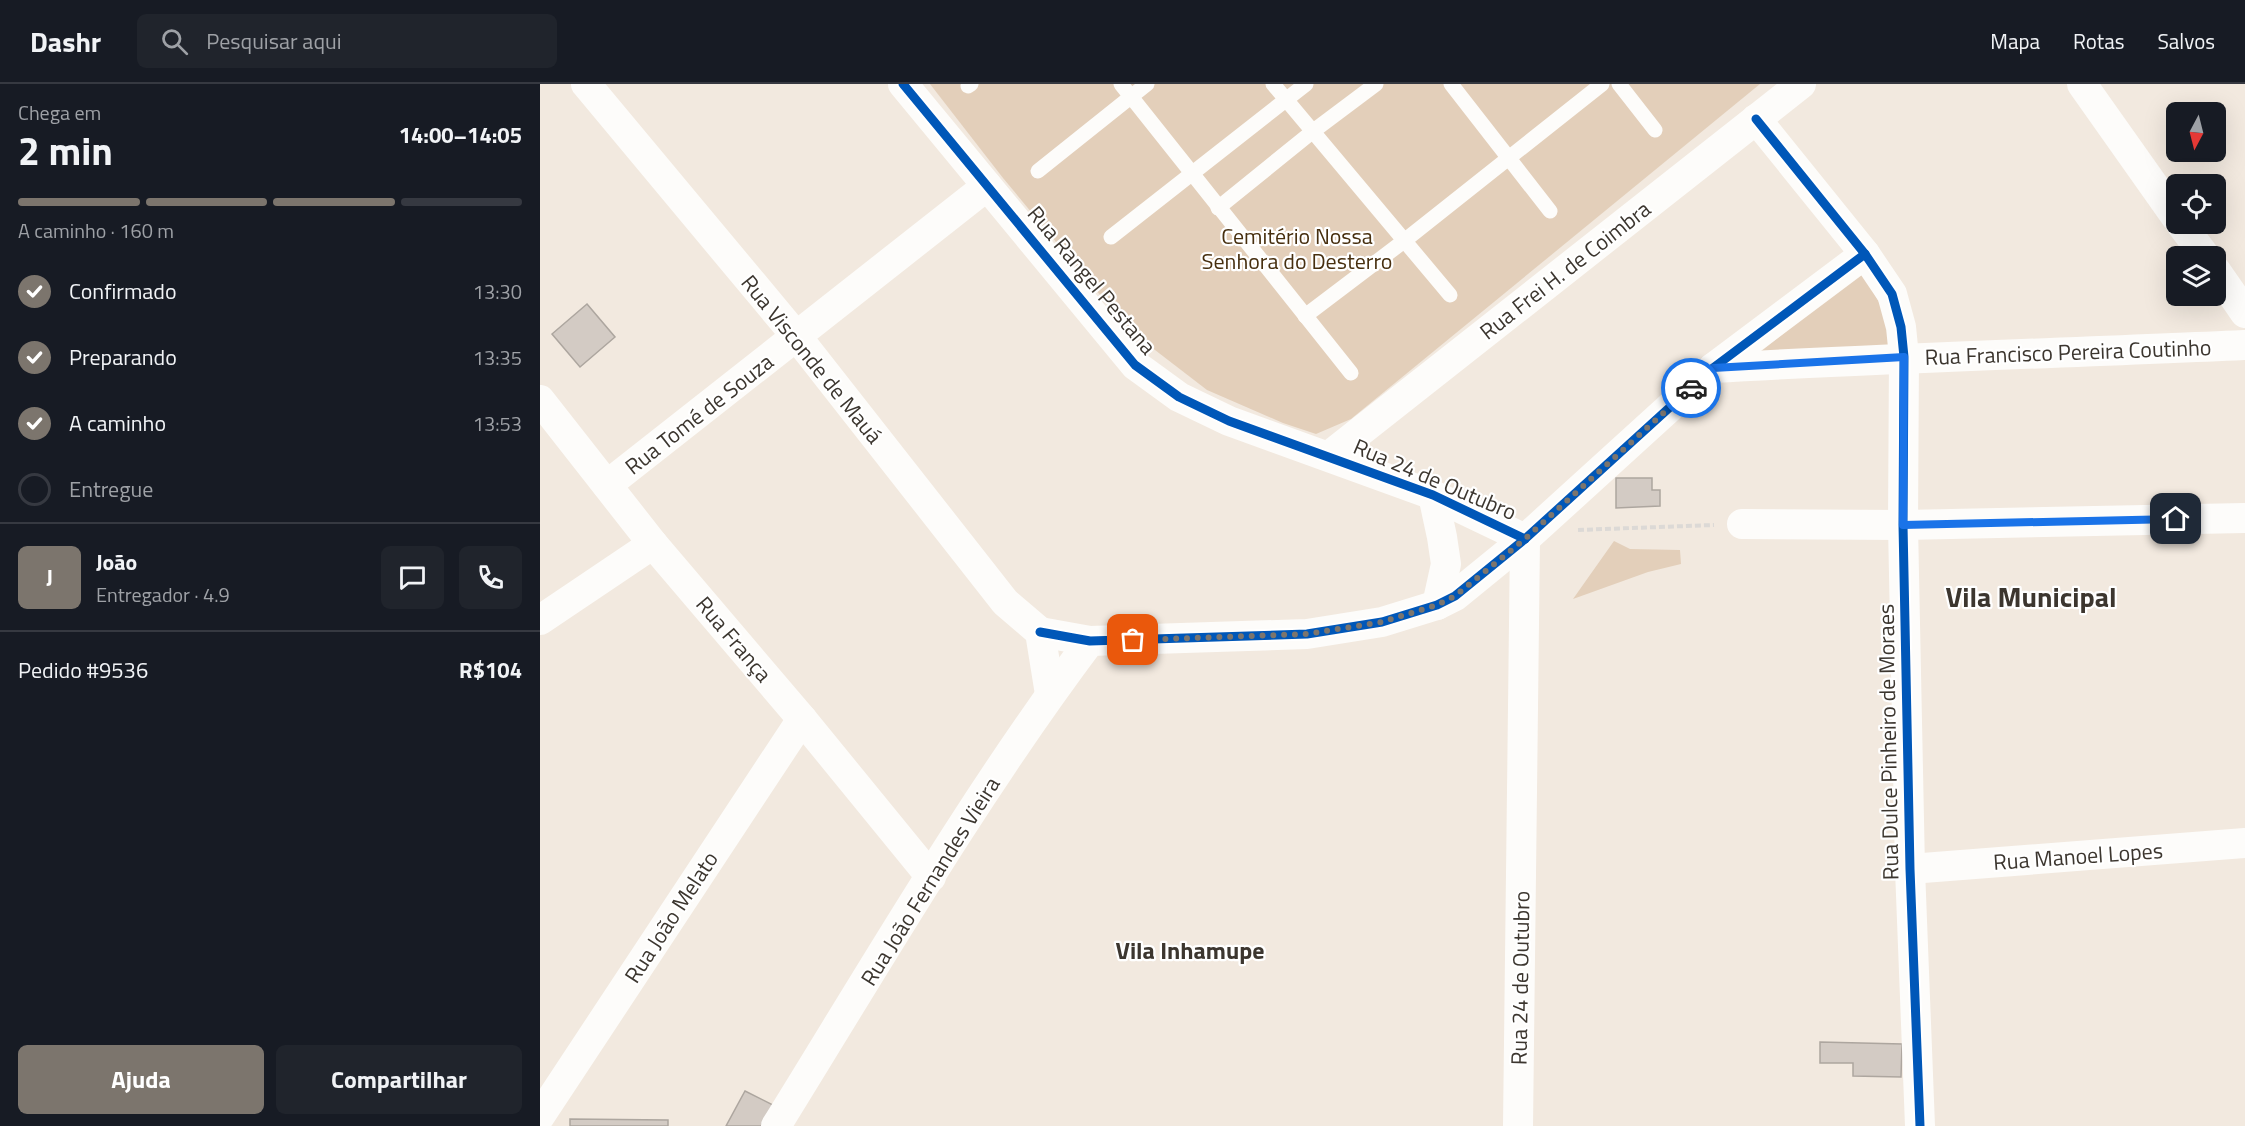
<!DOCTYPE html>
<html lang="pt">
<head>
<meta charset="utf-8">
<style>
	:root { --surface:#171b24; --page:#20242c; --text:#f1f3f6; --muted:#9ea1a6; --line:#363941; --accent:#7c756d }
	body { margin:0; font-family:"Titillium Web",sans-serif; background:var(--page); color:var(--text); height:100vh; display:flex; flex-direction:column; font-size:22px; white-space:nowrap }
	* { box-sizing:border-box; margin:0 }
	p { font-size:20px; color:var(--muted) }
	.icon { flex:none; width:33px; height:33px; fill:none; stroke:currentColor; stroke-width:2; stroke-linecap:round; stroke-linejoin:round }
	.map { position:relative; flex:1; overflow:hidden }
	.panel { display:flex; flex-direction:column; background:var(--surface); width:540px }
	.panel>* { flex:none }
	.needle { width:39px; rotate:187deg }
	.controls { position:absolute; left:1626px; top:18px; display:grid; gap:12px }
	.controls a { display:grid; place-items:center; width:60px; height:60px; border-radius:9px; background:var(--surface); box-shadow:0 6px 24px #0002; font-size:30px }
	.pin { position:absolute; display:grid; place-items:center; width:51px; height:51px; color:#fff; margin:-26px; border-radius:12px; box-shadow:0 3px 9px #0006 }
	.courier { position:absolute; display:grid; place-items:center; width:60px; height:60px; margin:-30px; border:4px solid #1a73e8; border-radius:50%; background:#fff; color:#222; box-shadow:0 2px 8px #0007 }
	.headline em { font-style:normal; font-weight:700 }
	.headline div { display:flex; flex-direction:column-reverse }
	.headline { display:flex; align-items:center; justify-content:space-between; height:102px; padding:0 18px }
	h1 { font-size:39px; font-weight:700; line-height:45px }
	.bar { display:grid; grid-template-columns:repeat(4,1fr); gap:9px 6px; align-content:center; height:72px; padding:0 18px }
	.bar i { height:8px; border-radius:4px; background:var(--line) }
	.bar .selected { background:var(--accent) }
	.bar p { grid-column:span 4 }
	.line { display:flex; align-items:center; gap:15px; padding:0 18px; border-top:2px solid var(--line) }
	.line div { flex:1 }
	.round { display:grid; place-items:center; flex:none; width:63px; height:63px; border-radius:9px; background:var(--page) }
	ol { padding:0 18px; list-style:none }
	li { display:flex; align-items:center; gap:18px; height:66px }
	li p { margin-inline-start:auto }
	li .icon { padding:6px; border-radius:50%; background:var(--accent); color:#fff; stroke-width:4 }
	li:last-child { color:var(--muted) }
	li i { width:33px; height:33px; border:3px solid var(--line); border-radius:50% }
	.primary-button { display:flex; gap:12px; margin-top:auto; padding:12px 18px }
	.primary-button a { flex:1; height:69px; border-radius:9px; background:var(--accent); color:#fff; font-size:24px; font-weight:700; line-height:69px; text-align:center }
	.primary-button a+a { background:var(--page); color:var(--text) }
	header { display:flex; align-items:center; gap:36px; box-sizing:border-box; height:84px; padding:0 30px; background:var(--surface); border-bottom:2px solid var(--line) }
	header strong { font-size:28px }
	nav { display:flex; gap:33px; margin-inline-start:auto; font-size:21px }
	.search { width:420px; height:54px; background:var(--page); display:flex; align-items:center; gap:15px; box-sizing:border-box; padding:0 21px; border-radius:9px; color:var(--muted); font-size:22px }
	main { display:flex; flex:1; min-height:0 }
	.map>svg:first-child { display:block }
	.green { fill:#e3cfba }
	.building { fill:#d3cbc4; stroke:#ada69f; stroke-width:1.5 }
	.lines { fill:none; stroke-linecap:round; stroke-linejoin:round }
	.path { stroke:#dcd9d6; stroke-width:4; stroke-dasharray:6 3; stroke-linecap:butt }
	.lane { stroke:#fdfcfa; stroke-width:15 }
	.street { stroke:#fdfcfa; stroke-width:30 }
	.cycleway-casing { stroke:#fff; stroke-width:13 }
	.cycleway { stroke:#0057b8; stroke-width:9 }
	.done { stroke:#7c756d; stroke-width:6; stroke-dasharray:0 10.8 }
	.route { stroke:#1a73e8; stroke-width:8 }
	.labels { text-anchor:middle; stroke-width:4.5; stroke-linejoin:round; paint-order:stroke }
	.park-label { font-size:22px; fill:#472f0f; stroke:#fff }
	.street-label { font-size:22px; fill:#3c362f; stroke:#fff }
	.neighbourhood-label { font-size:24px; font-weight:bold; fill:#3c362f; stroke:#fff }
	.district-label { font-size:28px; font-weight:bold; fill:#3c362f; stroke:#fff }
</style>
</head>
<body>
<header>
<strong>Dashr</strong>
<div class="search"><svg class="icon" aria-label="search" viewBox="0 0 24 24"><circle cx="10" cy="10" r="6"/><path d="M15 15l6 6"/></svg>Pesquisar aqui</div>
<nav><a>Mapa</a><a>Rotas</a><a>Salvos</a></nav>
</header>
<main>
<section class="panel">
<div class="headline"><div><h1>2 min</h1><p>Chega em</p></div><em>14:00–14:05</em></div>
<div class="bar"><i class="selected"></i><i class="selected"></i><i class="selected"></i><i></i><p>A caminho · 160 m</p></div>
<ol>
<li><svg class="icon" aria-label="check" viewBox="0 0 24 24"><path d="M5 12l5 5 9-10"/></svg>Confirmado<p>13:30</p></li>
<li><svg class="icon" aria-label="check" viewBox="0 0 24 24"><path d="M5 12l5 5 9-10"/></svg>Preparando<p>13:35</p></li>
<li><svg class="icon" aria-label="check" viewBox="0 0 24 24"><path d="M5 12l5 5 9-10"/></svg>A caminho<p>13:53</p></li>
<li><i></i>Entregue</li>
</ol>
<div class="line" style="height:108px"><b class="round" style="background:var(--accent);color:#fff">J</b><div><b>João</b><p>Entregador · 4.9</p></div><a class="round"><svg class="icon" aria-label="chat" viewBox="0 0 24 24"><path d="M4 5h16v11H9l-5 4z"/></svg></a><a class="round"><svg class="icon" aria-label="phone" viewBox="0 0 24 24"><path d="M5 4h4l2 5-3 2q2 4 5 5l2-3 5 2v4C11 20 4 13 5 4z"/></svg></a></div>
<div class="line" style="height:78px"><div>Pedido #9536</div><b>R$104</b></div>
<div class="primary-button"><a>Ajuda</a><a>Compartilhar</a></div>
</section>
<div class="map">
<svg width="1705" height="1042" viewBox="0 0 1705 1042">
	<rect width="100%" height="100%" fill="#f2e9df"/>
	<g class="green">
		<polygon points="390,0 1220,0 811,335 776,350 743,339 667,306 589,246 463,94"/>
		<polygon points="1322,187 1341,222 1352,263 1215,272"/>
		<polygon points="1074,457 1090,465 1140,466 1141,480 1108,488 1033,515"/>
	</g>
	<g class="building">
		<polygon points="47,220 75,253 40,283 12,250"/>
		<polygon points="1076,394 1112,394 1112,406 1120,406 1120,422 1076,424"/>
		<polygon points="1280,958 1362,960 1361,993 1313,992 1313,979 1280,979"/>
		<polygon points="205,1007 233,1021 221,1042 186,1042"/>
		<polygon points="30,1035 128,1036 128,1042 30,1042"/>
	</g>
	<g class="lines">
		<polyline class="path" points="1038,446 1174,441"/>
		<g class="lane">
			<polyline points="581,0 811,289"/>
			<polyline points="733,0 910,211"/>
			<polyline points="911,0 1010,127"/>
			<polyline points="1079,0 1115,46"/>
			<polyline points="428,2 431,0"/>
			<polyline points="498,87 607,0"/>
			<polyline points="678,124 772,48 836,0"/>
			<polyline points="571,153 766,0"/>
			<polyline points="765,232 864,157 1062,0"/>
		</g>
		<g class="street">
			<polyline points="46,0 257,253 465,518 500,548 510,610"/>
			<polyline points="363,0 595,281 639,313 689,337 893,411 985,455"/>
			<polyline points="1542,0 1636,133"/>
			<polyline points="1216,35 1325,170 1352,210 1361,243 1364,273 1363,441 1370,785 1380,1042"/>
			<polyline points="1641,140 1665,172"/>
			<polyline points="1676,187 1705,229"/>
			<path d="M1173 284C1350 274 1527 269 1704 261"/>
			<polyline points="0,316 113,460 262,635 391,793"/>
			<polyline points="789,372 1261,0"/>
			<polyline points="67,401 447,102"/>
			<polyline points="893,411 902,453 906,480 897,521"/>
			<polyline points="1202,440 1363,441 1705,434"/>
			<polyline points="0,536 113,460"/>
			<polyline points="500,548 550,557 767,550 842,538 897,521 915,512 985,455 1173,284 1325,170"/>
			<polyline points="1370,785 1705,759"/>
			<polyline points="0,1032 262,635"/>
			<path d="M236 1042C337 879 435 710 550 557"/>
			<polyline points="978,1042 985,455"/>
		</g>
		<defs>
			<g id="cycleway">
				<polyline points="363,0 595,281 639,313 689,337 893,411 985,455"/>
				<polyline points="1216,35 1325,170 1352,210 1361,243 1364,273 1363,441 1370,785 1380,1042"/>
				<polyline points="500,548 550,557 767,550 842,538 897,521 915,512 985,455 1173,284 1325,170"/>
			</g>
		</defs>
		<use href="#cycleway" class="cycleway-casing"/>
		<use href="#cycleway" class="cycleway"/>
	</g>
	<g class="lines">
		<polyline class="done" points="593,556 767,550 842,538 897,521 915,512 985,455 1151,304"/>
		<polyline class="route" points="1151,304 1173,284 1364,273 1363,441 1636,435"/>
	</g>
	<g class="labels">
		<g class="park-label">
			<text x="757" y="160">Cemitério Nossa<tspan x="757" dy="25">Senhora do Desterro</tspan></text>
		</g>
		<g class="street-label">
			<text transform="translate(1025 186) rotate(-38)" y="8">Rua Frei H. de Coimbra</text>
			<text transform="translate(552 196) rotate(50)" y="8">Rua Rangel Pestana</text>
			<text transform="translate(1528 268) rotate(-2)" y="8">Rua Francisco Pereira Coutinho</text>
			<text transform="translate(272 275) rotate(51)" y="8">Rua Visconde de Mauá</text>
			<text transform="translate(159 330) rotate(-38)" y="8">Rua Tomé de Souza</text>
			<text transform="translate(895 395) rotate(23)" y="8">Rua 24 de Outubro</text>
			<text transform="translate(194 555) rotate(50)" y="8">Rua França</text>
			<text transform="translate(1348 658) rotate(-91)" y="8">Rua Dulce Pinheiro de Moraes</text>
			<text transform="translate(1538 772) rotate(-4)" y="8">Rua Manoel Lopes</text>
			<text transform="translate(390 797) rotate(-58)" y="8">Rua João Fernandes Vieira</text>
			<text transform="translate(131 833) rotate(-57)" y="8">Rua João Melato</text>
			<text transform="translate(980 894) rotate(-89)" y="8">Rua 24 de Outubro</text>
		</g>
		<g class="neighbourhood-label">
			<text x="650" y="875">Vila Inhamupe</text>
		</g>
		<g class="district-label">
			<text x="1491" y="523">Vila Municipal</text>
		</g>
	</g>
</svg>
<div class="controls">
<a><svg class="needle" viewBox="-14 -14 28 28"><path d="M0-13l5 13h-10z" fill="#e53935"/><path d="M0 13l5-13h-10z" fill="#9ea1a6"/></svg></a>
<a><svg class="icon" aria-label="locate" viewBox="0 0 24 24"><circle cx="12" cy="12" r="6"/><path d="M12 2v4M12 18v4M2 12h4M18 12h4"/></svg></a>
<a><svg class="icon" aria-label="layers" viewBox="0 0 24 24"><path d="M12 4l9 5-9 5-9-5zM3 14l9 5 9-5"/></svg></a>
</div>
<div class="pin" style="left:593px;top:556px;background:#ea580c"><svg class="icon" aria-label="bag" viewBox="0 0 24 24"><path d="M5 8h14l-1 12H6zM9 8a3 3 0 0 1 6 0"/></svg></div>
<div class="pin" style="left:1636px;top:435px;background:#1f2937"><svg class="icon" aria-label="home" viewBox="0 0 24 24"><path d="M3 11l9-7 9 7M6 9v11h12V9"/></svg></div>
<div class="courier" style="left:1151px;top:304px"><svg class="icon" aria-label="car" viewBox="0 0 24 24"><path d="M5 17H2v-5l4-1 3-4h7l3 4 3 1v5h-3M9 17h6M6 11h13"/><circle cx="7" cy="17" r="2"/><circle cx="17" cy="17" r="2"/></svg></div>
</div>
</main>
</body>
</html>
